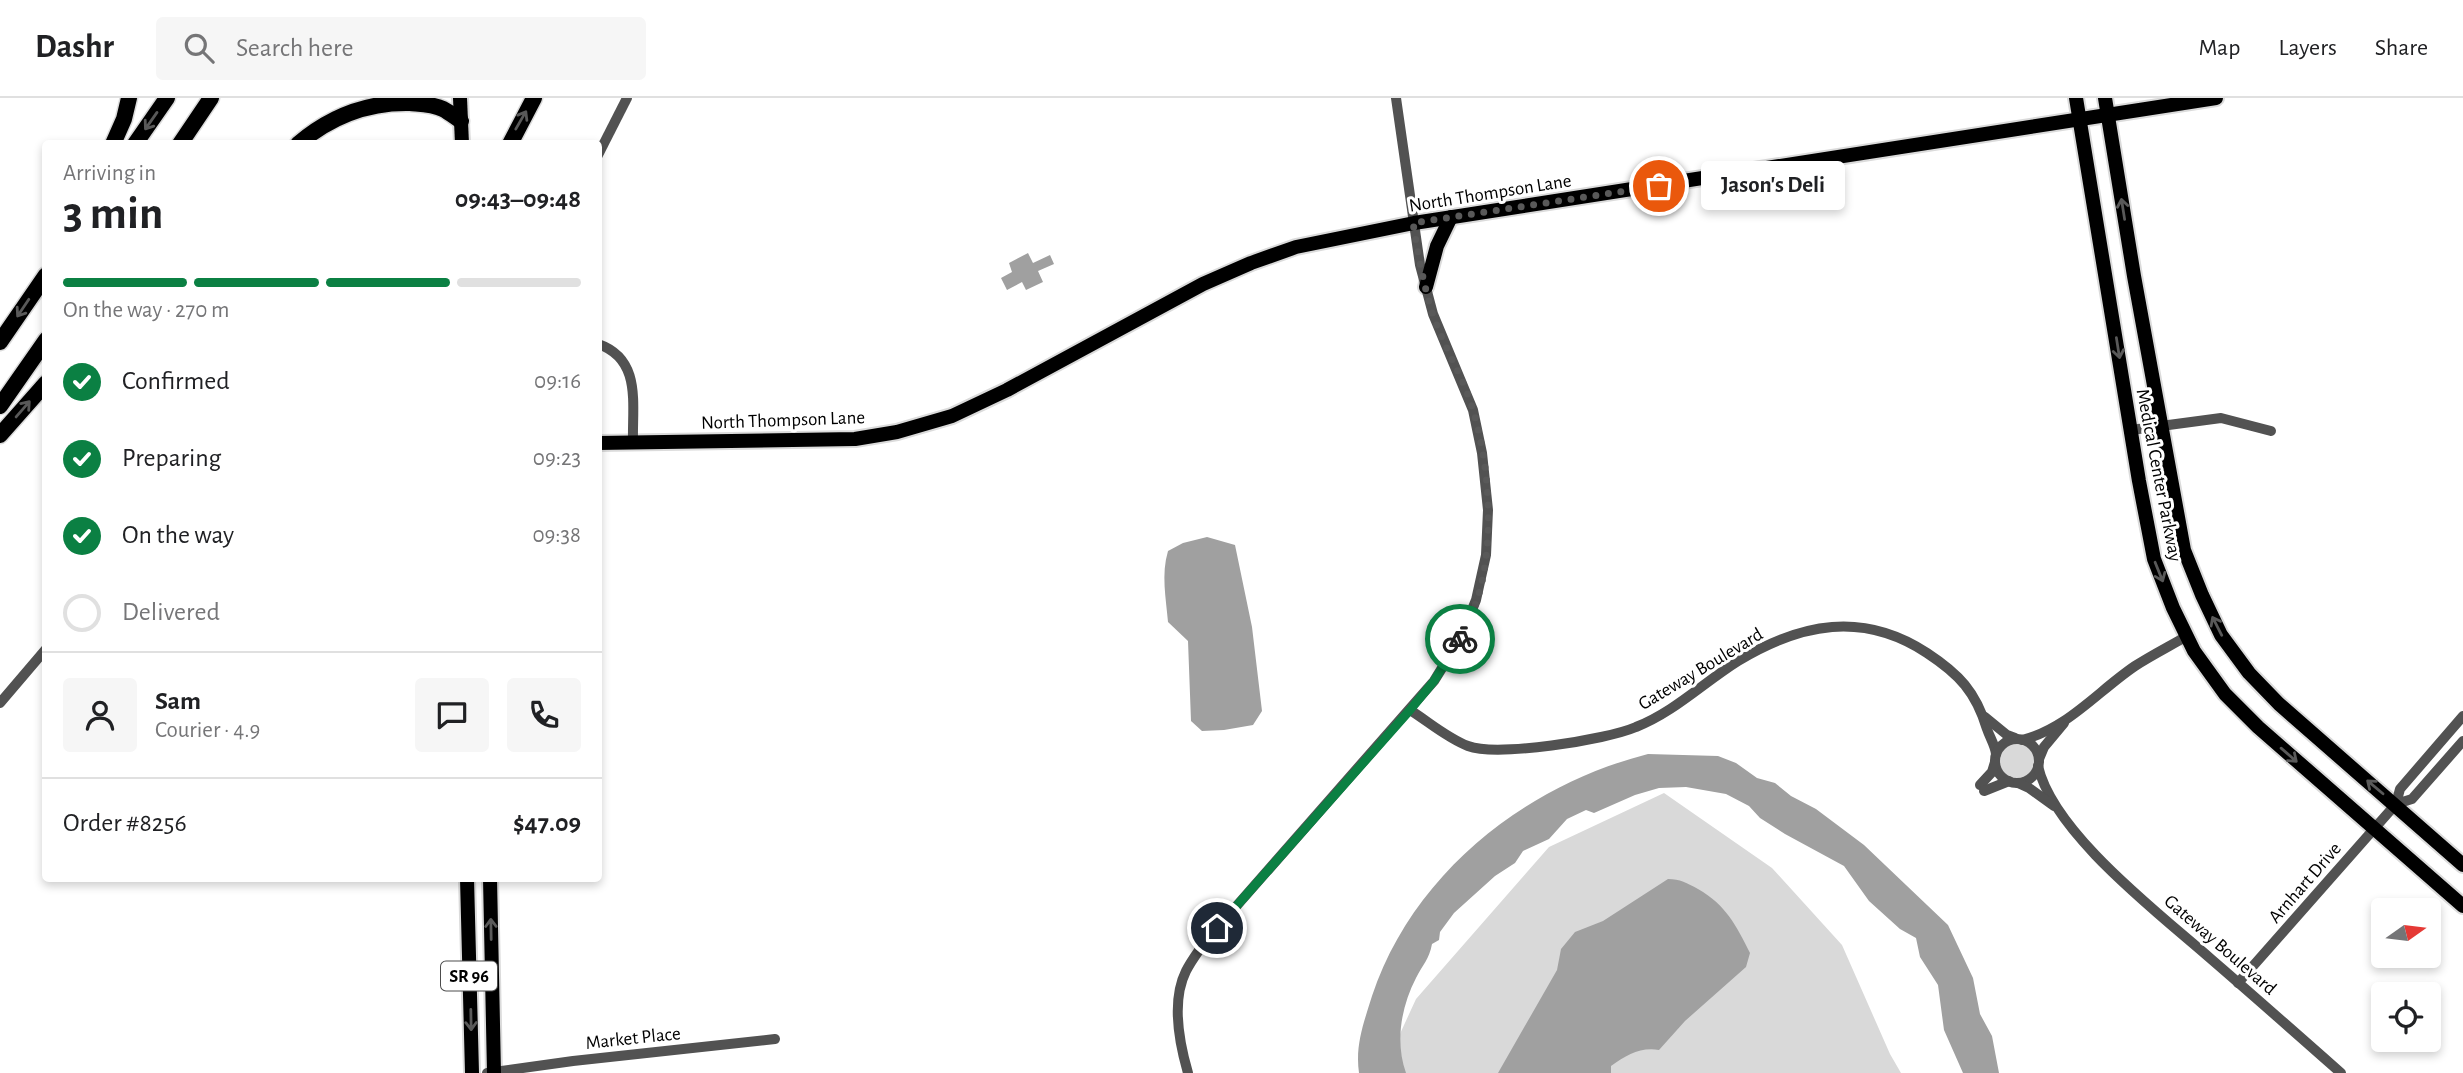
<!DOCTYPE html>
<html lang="en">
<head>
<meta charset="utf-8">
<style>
	:root { --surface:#fff; --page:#f6f6f6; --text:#202124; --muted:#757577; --line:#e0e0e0; --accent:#0b8043 }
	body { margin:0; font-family:"Alegreya Sans",sans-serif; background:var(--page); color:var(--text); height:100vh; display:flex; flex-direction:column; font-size:26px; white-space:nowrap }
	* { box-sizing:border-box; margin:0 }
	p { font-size:23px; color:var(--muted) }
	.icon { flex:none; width:38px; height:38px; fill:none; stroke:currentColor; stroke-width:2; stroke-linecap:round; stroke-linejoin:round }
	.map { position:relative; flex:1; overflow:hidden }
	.side { position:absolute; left:42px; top:42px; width:560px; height:742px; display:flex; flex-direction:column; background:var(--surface); border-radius:7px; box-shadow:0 4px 10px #0003 }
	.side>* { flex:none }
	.needle { width:46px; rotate:76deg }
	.controls { position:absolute; left:2371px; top:800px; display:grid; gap:14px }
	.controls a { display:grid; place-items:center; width:70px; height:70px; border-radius:7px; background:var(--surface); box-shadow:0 4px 10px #0003; font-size:35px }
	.pin { position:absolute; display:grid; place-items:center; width:60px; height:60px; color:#fff; margin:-30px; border:4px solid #fff; border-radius:50%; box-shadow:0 2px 7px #0007 }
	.courier { position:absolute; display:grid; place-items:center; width:70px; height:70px; margin:-35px; border:5px solid #0b8043; border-radius:50%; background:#fff; color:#222; box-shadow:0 2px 9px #0007 }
	.bubble { position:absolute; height:49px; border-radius:7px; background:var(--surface); box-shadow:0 4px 10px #0003; font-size:23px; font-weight:700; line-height:49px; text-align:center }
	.headline em { font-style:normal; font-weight:700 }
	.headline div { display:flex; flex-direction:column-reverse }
	.headline { display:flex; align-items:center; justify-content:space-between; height:119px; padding:0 21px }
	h1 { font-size:46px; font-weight:700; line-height:52px }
	.bar { display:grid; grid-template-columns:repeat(4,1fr); gap:10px 7px; align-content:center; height:84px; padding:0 21px }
	.bar i { height:9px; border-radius:5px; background:var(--line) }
	.bar .on { background:var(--accent) }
	.bar p { grid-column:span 4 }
	.line { display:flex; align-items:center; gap:18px; padding:0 21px; border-top:2px solid var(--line) }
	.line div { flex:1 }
	.round { display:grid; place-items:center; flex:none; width:74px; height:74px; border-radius:7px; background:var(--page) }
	ol { padding:0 21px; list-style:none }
	li { display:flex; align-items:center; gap:21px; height:77px }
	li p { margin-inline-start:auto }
	li .icon { padding:7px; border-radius:50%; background:var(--accent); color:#fff; stroke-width:4 }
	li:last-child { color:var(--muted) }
	li i { width:38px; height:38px; border:4px solid var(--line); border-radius:50% }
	header { display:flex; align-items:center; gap:42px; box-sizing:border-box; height:98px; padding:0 35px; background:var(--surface); border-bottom:2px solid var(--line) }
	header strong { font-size:33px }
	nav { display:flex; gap:38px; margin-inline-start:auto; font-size:24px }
	.search { width:490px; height:63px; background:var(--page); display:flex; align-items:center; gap:18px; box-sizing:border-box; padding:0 24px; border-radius:7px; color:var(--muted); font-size:26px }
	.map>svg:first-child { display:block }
	.green { fill:#d9d9d9 }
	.water { fill:#a0a0a0 }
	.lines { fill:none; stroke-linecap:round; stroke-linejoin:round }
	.major-casing { stroke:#dbdbdb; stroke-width:18 }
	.highway-casing { stroke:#dbdbdb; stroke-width:19 }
	.minor { stroke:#525252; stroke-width:10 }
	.major { stroke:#000; stroke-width:14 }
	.highway { stroke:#000; stroke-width:16 }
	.oneway { stroke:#595959 }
	.done { stroke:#595959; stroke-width:7; stroke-dasharray:0 12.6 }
	.route { stroke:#0b8043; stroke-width:9 }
	.labels { text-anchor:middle; stroke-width:6; stroke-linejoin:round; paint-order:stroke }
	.shield { fill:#fff; stroke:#4c4c4c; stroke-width:2 }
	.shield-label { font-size:18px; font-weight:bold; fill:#000 }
	.street-label { font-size:19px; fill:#000; stroke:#fff }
</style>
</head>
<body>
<header>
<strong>Dashr</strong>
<div class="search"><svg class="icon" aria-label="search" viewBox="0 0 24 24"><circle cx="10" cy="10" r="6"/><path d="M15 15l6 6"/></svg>Search here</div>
<nav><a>Map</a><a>Layers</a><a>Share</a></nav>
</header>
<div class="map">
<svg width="2463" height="975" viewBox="0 0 2463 975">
	<rect width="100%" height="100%" fill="#fff"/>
	<g class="green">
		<circle cx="2017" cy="662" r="18"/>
		<polygon points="1664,695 1772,770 1842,847 1890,956 1901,975 1382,975 1416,901 1549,749"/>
	</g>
	<g class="water">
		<polygon points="1028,155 1033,165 1050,157 1054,166 1038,173 1043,184 1026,192 1022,184 1007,192 1001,180 1012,174 1009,165"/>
		<path d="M1207 439 1235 447 1252 529 1262 613 1253 627 1224 632 1202 633 1191 623 1188 543 1168 524C1166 500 1161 476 1168 453L1183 445Z"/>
		<path d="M1648 656 1718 658 1736 665 1757 680 1775 685 1791 698 1816 711 1864 747 1948 827 1973 880 1980 916 1992 938 1999 975H1963L1944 932 1938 887 1920 859 1916 840 1900 831 1869 803 1844 768 1785 736 1760 720 1749 708 1726 696 1686 689 1659 690 1635 697 1594 715 1586 712 1567 721 1549 741 1523 753 1515 765 1495 778 1454 815 1440 834 1439 842 1432 846C1429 862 1423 866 1416 880 1401 909 1395 944 1406 975H1359C1355 947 1364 924 1372 898 1413 775 1526 687 1648 656Z"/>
		<path d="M1668 781C1680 781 1687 785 1698 791 1726 807 1736 827 1750 855L1746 869 1685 923 1659 952C1640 949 1627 957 1611 968V975H1498L1557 872 1561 851 1575 834 1603 823Z"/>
	</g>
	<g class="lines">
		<defs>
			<g id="major">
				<polyline points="460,0 462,46"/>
				<polyline points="2076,0 2139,383 2154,461 2173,510 2194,553 2225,596 2258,629 2463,808"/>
				<polyline points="2105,0 2134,178 2184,452 2202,497 2221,537 2249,575 2279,606 2463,767"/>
				<polyline points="1426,189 1437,148 1451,119"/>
				<polyline points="598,345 855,341 897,334 952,318 1007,292 1203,186 1251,165 1296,149 1414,125 2216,0"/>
				<polyline points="467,780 472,975"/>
				<polyline points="490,780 494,975"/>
			</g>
			<g id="highway">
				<polyline points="113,46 124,21 129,0"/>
				<polyline points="135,46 167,0"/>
				<polyline points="180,46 211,0"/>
				<path d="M298 46C331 18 367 4 410 5 421 6 433 6 443 11 449 14 455 19 461 23"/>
				<polyline points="510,46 534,0"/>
				<polyline points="0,244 46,177"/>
				<polyline points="0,308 46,242"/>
				<polyline points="0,337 46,285"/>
			</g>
		</defs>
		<use href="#major" class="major-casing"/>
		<use href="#highway" class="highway-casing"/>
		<g class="minor">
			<polyline points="598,57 627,0"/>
			<path d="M598 246C642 261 632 306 633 344"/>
			<polyline points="2131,332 2221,320 2271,333"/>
			<polyline points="0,605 46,551"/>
			<path d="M1410 612C1429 624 1447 640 1468 648 1497 659 1606 642 1636 629 1674 614 1703 585 1738 563 1801 525 1863 513 1927 555 1959 576 1976 594 1987 631 1990 640 1995 647 1996 656"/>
			<polyline points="2463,618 2400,691 2396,706 2412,701 2463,643"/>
			<polyline points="1985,619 2007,637 2015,640"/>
			<circle cx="2017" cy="663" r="22"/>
			<path d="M2022 642C2067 631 2098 593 2135 568 2152 557 2170 548 2187 538"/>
			<polyline points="2039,661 2044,649 2064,625"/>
			<path d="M2038 668C2053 735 2160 816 2211 861 2255 899 2298 937 2341 975"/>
			<polyline points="2018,685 2029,690 2054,708"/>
			<polyline points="1980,687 1992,674 1995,664"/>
			<polyline points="1984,693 2009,683"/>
			<polyline points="2238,885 2396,706"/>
			<polyline points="487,975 573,963 775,941"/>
			<path d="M1188 975C1179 944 1171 903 1186 873 1191 863 1198 854 1204 845L1434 583 1460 541 1476 502 1486 457 1488 412 1482 355 1473 312 1433 216 1420 167 1396 0"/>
		</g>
		<use href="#major" class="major"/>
		<use href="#highway" class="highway"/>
	</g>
	<defs><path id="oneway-shaft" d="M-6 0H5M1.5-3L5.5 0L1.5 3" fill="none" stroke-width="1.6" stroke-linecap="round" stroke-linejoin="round" transform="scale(1.75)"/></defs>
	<g class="oneway">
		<use href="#oneway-shaft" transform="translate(521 22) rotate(-60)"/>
		<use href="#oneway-shaft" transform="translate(151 23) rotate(125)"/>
		<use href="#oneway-shaft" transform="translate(2123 111) rotate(-99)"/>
		<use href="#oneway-shaft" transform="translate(23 210) rotate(124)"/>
		<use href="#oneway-shaft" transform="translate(2118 250) rotate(81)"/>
		<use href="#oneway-shaft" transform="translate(23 311) rotate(-49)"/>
		<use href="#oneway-shaft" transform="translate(2159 474) rotate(68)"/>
		<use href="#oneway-shaft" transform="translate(2217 528) rotate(-117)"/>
		<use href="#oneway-shaft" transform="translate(2289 657) rotate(41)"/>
		<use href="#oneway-shaft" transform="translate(2375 689) rotate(-140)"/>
		<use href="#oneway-shaft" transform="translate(491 831) rotate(-91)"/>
		<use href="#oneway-shaft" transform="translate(471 922) rotate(89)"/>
	</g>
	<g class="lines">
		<path class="done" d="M1460 541C1465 529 1472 516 1477 502 1495 446 1490 369 1473 312 1463 278 1443 248 1432 214 1423 185 1418 155 1413 125L1659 88"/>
		<polyline class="route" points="1217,830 1410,612 1434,583 1460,541"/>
	</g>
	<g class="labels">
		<rect class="shield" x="441" y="863.5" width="56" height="29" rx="5"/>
		<g class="shield-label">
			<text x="469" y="884">SR 96</text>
		</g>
		<g class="street-label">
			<text transform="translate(1490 94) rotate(-9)" y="7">North Thompson Lane</text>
			<text transform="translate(783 321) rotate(-2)" y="7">North Thompson Lane</text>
			<text transform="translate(2160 377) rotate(79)" y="7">Medical Center Parkway</text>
			<text transform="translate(1700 570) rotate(-31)" y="7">Gateway Boulevard</text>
			<text transform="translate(2304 784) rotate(-49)" y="7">Arnhart Drive</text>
			<text transform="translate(2221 846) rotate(41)" y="7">Gateway Boulevard</text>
			<text transform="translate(633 939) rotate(-6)" y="7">Market Place</text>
		</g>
	</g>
</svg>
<div class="controls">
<a><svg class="needle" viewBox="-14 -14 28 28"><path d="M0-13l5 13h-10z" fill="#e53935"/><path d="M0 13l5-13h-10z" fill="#757577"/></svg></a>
<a><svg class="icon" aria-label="locate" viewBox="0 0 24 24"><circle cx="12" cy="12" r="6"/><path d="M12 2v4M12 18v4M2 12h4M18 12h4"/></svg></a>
</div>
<div class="pin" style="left:1659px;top:88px;background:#ea580c"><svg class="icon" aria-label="bag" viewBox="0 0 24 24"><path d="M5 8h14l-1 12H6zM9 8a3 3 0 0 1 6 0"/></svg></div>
<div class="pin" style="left:1217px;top:830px;background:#1f2937"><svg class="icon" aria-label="home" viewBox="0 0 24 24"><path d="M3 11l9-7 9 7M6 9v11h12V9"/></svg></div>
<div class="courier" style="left:1460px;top:541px"><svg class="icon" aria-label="bike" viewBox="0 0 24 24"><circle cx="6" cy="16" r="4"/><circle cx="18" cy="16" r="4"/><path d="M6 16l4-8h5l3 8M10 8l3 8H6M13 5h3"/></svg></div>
<div class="bubble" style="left:1701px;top:63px;width:144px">Jason's Deli</div>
<section class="side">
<div class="headline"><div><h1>3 min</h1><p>Arriving in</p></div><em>09:43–09:48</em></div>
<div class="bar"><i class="on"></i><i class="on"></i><i class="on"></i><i></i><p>On the way · 270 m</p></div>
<ol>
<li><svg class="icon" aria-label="check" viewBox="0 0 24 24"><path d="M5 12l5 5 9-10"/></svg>Confirmed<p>09:16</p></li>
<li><svg class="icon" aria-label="check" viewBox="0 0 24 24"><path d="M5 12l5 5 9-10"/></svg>Preparing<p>09:23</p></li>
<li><svg class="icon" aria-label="check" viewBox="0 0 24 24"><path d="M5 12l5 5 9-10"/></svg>On the way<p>09:38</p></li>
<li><i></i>Delivered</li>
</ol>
<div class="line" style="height:126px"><a class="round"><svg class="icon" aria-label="person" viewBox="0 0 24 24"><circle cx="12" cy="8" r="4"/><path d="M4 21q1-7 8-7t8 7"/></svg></a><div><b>Sam</b><p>Courier · 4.9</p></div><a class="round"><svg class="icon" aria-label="chat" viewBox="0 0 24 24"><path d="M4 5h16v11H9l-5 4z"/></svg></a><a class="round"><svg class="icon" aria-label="phone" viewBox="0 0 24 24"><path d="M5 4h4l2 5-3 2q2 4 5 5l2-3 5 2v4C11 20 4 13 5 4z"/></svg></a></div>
<div class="line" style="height:91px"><div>Order #8256</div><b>$47.09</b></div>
</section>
</div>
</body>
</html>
